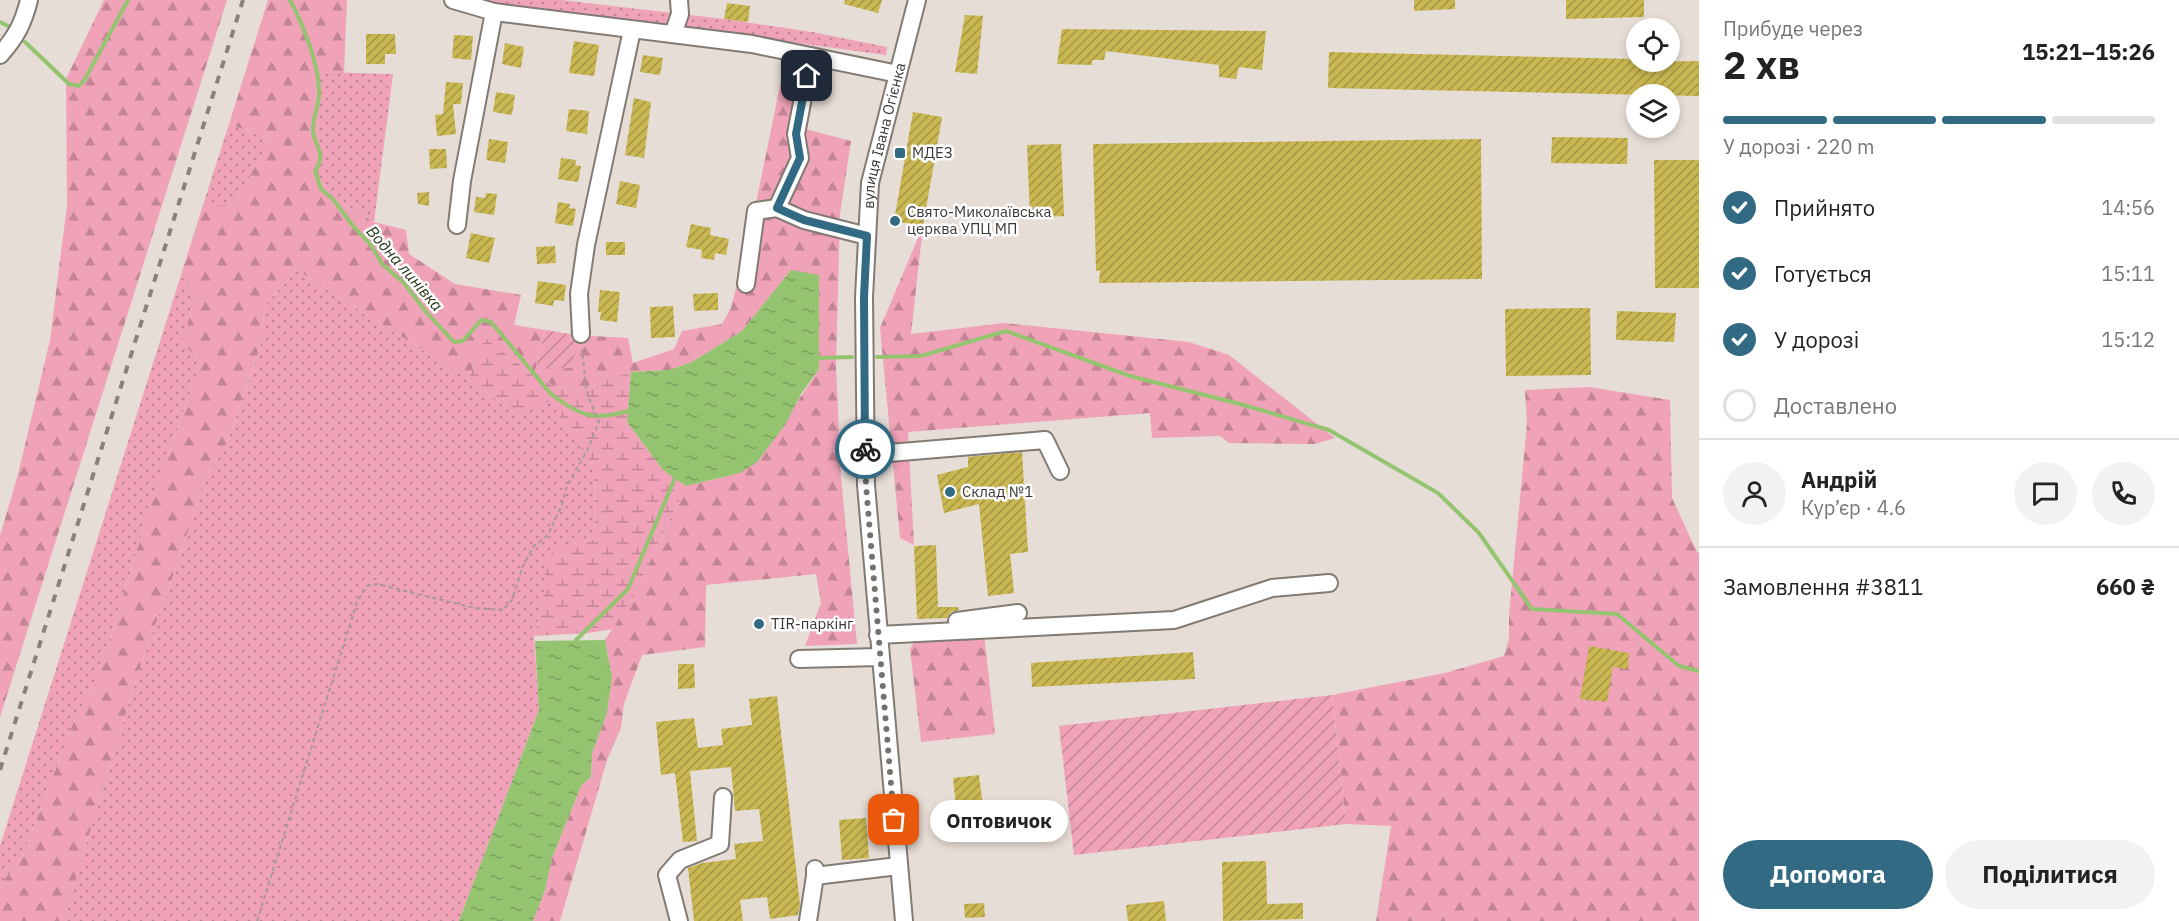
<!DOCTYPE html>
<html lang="uk">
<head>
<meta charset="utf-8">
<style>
	:root { --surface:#fff; --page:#f2f2f2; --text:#222; --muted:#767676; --line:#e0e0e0; --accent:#326a84 }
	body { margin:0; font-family:"IBM Plex Sans",sans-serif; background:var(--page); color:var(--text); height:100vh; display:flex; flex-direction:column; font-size:22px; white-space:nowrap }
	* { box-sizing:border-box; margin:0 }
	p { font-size:20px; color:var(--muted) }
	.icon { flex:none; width:33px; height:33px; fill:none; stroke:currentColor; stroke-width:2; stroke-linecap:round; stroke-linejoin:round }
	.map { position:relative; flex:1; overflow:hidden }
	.side { display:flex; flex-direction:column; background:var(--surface); width:480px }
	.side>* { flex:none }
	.controls { position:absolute; left:1626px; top:18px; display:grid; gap:12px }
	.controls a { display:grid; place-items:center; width:54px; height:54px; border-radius:50%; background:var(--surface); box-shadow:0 3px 9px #0003; font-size:30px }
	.pin { position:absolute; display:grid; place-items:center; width:51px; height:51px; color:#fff; margin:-26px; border-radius:12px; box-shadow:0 3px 9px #0006 }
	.courier { position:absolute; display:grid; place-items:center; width:60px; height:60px; margin:-30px; border:4px solid #326a84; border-radius:50%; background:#fff; color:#222; box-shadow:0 2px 8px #0007 }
	.bubble { position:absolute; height:42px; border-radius:21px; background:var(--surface); box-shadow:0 3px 9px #0003; font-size:20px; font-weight:800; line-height:42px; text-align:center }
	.summary em { font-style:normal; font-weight:800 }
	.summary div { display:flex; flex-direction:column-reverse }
	.summary { display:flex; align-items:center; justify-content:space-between; height:102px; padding:0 24px }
	h1 { font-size:39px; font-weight:800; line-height:45px }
	.bar { display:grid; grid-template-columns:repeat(4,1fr); gap:9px 6px; align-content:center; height:72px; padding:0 24px }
	.bar i { height:8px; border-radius:4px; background:var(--line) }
	.bar .selected { background:var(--accent) }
	.bar p { grid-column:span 4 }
	.line { display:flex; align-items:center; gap:15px; padding:0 24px; border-top:2px solid var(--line) }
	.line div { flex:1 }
	.round { display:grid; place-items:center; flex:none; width:63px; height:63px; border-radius:32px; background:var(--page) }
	ol { padding:0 24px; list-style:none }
	li { display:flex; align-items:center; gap:18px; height:66px }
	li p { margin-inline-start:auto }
	li .icon { padding:6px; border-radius:50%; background:var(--accent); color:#fff; stroke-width:4 }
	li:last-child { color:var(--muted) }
	li i { width:33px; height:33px; border:3px solid var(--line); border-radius:50% }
	.cta { display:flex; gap:12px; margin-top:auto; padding:12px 24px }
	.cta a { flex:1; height:69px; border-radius:36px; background:var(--accent); color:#fff; font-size:24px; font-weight:800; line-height:69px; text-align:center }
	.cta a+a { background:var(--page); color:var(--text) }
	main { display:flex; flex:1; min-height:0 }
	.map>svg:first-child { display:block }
	.grass { fill:url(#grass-dots) }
	.forest { fill:url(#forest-firs) }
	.wetland { fill:url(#wetland-marsh) }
	.garden { fill:url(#garden-furrows) }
	.water { fill:url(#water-ripples) }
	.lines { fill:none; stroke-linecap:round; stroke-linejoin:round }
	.stream { stroke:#95c470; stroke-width:4 }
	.building { fill:url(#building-hatch) }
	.minor-casing { stroke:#827b74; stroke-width:20 }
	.path { stroke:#a39c97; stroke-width:2; stroke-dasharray:4.5 3; stroke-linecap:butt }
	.minor { stroke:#fff; stroke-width:16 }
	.rail { stroke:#88827d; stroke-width:4; stroke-dasharray:8 8; stroke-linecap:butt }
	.done { stroke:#76716d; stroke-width:6; stroke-dasharray:0 10.8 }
	.route { stroke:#326a84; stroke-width:8 }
	.poi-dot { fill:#326a84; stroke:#fff; stroke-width:2 }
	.labels { text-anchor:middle; stroke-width:5; stroke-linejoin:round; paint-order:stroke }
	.street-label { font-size:15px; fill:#3a3734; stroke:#fff }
	.poi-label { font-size:15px; fill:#3a3734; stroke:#fff; text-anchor:start }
	.water-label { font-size:16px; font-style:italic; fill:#243714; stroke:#fff }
</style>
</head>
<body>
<main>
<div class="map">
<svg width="1699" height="921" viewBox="0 0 1699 921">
	<defs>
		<pattern id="grass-dots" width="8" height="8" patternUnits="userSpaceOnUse" patternTransform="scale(1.5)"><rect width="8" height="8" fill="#f0a2b8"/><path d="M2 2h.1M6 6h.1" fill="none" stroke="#c38596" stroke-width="1.8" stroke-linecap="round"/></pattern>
		<pattern id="forest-firs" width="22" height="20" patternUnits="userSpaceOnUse" patternTransform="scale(1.5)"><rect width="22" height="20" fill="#f0a2b8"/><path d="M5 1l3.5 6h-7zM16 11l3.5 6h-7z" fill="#c38596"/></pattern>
		<pattern id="wetland-marsh" width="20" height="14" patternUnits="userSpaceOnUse" patternTransform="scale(1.5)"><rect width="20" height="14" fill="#f0a2b8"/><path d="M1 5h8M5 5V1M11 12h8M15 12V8" fill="none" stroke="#c38596"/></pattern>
		<pattern id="garden-furrows" width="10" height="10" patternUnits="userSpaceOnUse" patternTransform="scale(1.5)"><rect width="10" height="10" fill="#f0a2b8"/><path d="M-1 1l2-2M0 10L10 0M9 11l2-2" fill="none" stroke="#c38596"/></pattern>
		<pattern id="water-ripples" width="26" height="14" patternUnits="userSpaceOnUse" patternTransform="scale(1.5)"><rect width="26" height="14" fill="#95c470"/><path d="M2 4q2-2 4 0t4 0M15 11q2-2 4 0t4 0" fill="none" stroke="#7ba05d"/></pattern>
		<pattern id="building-hatch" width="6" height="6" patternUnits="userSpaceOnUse" patternTransform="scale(1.5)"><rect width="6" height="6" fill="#c9b751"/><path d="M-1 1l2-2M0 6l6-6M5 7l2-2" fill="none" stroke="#a49644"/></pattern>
	</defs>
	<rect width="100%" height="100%" fill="#e6ddd6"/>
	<g class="grass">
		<polygon points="453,0 561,0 724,19 812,32 887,47 886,55 559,11"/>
		<polygon points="316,72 393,74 374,222 329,195 319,178"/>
		<polygon points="229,124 270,139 234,205 203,205"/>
		<polygon points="297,270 468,379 518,416 550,400 594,468 595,539 564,546 543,601 534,636 539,710 459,921 65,921 72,891 137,676 180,556 204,480 227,443 260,349 265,305"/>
		<polygon points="181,275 196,294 182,343 201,362 157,485 112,632 92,690 77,713 23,855 5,879 0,897 0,846"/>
	</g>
	<g class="forest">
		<polygon points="104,0 227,0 0,717 0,536 18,474 50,340 67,205 66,79"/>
		<polygon points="268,0 347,0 344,73 316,72 319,178 329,195 374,222 406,230 409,254 455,284 521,295 514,325 545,330 534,376 485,339 468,379 297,270 265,305 260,348 227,443 204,480 180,556 137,676 72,891 65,921 0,921 0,897 5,879 23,855 77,713 92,690 112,632 157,485 201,362 182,343 196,294 181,275 203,205 234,205 270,139 229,124"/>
		<polygon points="785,61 807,65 794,126 851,141 840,214 836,366 841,477 857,644 805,646 821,603 816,574 706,585 705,647 642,655 624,704 621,728 607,760 560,921 533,921 545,890 552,858 581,786 591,777 592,753 607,713 612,677 605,640 635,593 686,486 740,473 795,405 819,369 791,270 742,331 692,362 669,370 631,372 570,393 538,378 542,369 576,335 628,338 633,363 674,349 682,331 722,324 731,308 752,223"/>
		<polygon points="923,226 911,334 1004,323 1189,342 1229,355 1335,438 1315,444 1229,443 1220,436 1152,438 1150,413 908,432 914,545 900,538 880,328"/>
		<polygon points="1589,387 1670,400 1672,498 1697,552 1699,553 1699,921 1376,921 1391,826 1346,824 1332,695 1445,673 1504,656 1509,639 1509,615 1527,424 1525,390"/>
		<polygon points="984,633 995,734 921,742 910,649 917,637"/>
	</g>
	<polygon class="wetland" points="485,338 534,376 570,393 631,372 627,422 663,470 686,486 635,593 613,629 588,633 534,636 543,601 547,556 564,546 595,539 594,468 550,401 518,416 468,379"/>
	<g class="garden">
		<polygon points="545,330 576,335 573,368 542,369 538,378 534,376"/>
		<polygon points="1332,695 1346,824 1074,855 1059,726"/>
	</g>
	<g class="water">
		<polygon points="791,270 819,275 819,369 801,394 785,425 757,462 740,473 686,486 663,470 627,422 631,372 669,370 692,362 742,331"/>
		<polygon points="605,640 612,677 607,713 592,753 591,777 581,786 552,858 545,890 533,921 459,921 539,710 535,641"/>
	</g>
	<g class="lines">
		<g class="stream">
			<path d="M290 0C303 24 320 67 319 94 319 106 312 119 313 131 315 148 327 153 315 171L321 189 333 199 353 226 370 244 383 265 404 283 426 312 454 342 463 341 481 320 491 322 551 394C580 416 593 421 628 411"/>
			<polyline points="0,22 8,26"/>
			<polyline points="25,42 69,84 79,86 85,79 128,0"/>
			<polyline points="877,357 921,356 1006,331 1130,376 1240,404 1329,430 1438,493 1479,533 1532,609 1617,614 1679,666 1699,671"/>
			<polyline points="819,358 852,357"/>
			<polyline points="576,644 576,640 628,589 675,478"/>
		</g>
	</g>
	<g class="building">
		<polygon points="845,0 882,0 878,13 844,4"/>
		<polygon points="1414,0 1455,0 1455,9 1414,11"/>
		<polygon points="1566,0 1644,0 1644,17 1566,19"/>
		<polygon points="727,3 750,6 748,22 724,19"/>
		<polygon points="965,15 983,16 977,74 955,72"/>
		<polygon points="1062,29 1266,31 1262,70 1239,67 1236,79 1219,77 1219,65 1106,51 1104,60 1092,60 1092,65 1057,64"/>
		<polygon points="366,34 395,34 396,54 385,54 385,64 366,64"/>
		<polygon points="454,35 473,36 471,60 452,58"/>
		<polygon points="574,41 599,45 594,76 569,73"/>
		<polygon points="505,43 524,47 521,68 502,64"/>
		<polygon points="1329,52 1636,59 1636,62 1699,61 1699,96 1328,88"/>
		<polygon points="643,55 663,58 660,75 640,72"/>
		<polygon points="446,82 463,83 461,104 453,104 456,134 437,136 435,115 443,114"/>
		<polygon points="496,92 515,95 512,115 493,112"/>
		<polygon points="634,98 651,102 644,158 625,155"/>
		<polygon points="569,109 589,111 587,134 566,131"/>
		<polygon points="913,112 942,117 923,226 894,221"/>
		<polygon points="1552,137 1628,138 1627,164 1551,163"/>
		<polygon points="489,139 508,142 505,163 486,160"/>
		<polygon points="1481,139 1482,279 1099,283 1100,270 1096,271 1093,144"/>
		<polygon points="1061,144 1064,216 1030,218 1027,145"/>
		<polygon points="429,149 446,149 447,168 430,169"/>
		<polygon points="561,158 576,160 575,165 581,166 578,182 558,179"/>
		<polygon points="1654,160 1699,160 1699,288 1655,288"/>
		<polygon points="620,181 640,185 636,208 616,204"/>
		<polygon points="429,192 429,206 418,204 417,193"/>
		<polygon points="486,193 497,194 494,215 474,212 476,197 485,198"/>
		<polygon points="558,202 570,204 569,208 576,209 573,226 555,223"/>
		<polygon points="691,224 711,228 710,235 729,239 726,255 715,253 714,260 701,258 702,250 686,247"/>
		<polygon points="471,233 495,238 489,263 466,258"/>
		<rect x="606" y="242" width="19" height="13"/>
		<polygon points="555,246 556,263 537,264 536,247"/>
		<polygon points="538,281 566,285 564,301 554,300 553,306 535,303"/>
		<polygon points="600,290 620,292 617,322 600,320 601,312 598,312"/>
		<polygon points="718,293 718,310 694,311 693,294"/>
		<polygon points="673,306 675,337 651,338 650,307"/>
		<polygon points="1590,308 1591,375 1506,376 1505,309"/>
		<polygon points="1617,311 1676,313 1674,342 1616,340"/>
		<polygon points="1022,452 1028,552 1010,554 1014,593 988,596 979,504 944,513 937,475 968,467 968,457"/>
		<polygon points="936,545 938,607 958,607 959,610 951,612 947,618 917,619 914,546"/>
		<polygon points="1589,646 1629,653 1628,669 1613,667 1607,702 1580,699"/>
		<polygon points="1193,652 1195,679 1032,687 1031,663"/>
		<polygon points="678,664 694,664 695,688 678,689"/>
		<polygon points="777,696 800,905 798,915 770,919 767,897 740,900 743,921 694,921 688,868 702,863 736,859 734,844 763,841 759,809 735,811 731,767 690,771 697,841 683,842 675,773 661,775 656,722 694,718 698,748 723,745 721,729 752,725 749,699"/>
		<polygon points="979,775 985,821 958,824 953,778"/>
		<polygon points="866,818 869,858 842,860 839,820"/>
		<polygon points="1266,861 1267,904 1303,903 1303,919 1223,921 1222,862"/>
		<polygon points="1164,901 1166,921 1128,921 1126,905"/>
		<polygon points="984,903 985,917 965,918 964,904"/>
	</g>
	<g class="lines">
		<defs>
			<g id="minor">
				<polyline points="453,0 494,12 462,181 457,225"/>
				<polyline points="494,12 752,44 898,74"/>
				<polyline points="673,34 680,14 679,0"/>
				<path d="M0 55C16 37 23 24 29 0"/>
				<polyline points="777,208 804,220 867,236"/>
				<polyline points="746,284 756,211 777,208 800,158 796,134 811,56"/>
				<polyline points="581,334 579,294 586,245 632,30"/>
				<polyline points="865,455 1045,440 1060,471"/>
				<polyline points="957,621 1018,613"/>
				<polyline points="878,635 1174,620 1272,588 1329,583"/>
				<polyline points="799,659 880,657"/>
				<polyline points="815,869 815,876 898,866"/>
				<polyline points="679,921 667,875 680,860 720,844 723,797"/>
				<polyline points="808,921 815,876"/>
				<path id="s1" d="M904 921 866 485 864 297 870 183 917 0"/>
			</g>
		</defs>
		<use href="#minor" class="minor-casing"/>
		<polyline class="path" points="257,921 357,602 367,586 377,584 475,608 503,610 512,600 522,568 533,547 548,535 562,505 567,486 587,451 599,422 590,401 586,387 582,349"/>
		<use href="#minor" class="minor"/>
		<polyline class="rail" points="0,770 243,0"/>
	</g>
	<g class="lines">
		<polyline class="done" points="865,449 866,485 894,820"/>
		<polyline class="route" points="807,76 796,134 800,158 777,208 804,220 867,236 864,297 865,449"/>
	</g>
	<g class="poi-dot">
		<rect x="894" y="147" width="12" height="12" rx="3"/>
		<circle cx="895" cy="221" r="6"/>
		<circle cx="950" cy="492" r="6"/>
		<circle cx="759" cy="624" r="6"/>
	</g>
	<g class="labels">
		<g class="street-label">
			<text dy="5" stroke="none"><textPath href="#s1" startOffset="789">вулиця Івана Огієнка</textPath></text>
		</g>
		<g class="poi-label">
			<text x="912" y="158">МДЕЗ</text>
			<text x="907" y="217">Свято-Миколаївська<tspan x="907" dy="17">церква УПЦ МП</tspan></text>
			<text x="962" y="497">Склад №1</text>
			<text x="771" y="629">TIR-паркінг</text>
		</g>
		<g class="water-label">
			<text transform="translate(405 268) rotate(49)" y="6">Водна линівка</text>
		</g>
	</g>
</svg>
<div class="controls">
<a><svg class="icon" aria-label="locate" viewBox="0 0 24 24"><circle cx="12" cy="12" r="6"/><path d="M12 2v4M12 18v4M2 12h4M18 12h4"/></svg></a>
<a><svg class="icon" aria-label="layers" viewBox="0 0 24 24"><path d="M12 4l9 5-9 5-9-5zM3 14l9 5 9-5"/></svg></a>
</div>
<div class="pin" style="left:894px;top:820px;background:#ea580c"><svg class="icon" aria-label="bag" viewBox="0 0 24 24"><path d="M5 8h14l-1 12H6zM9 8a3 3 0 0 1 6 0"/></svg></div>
<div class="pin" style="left:807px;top:76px;background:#1f2937"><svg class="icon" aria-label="home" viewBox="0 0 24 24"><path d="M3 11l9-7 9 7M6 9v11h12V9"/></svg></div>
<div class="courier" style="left:865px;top:449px"><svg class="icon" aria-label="bike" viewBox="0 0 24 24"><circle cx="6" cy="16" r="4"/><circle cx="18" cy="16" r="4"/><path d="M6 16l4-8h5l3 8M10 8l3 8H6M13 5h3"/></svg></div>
<div class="bubble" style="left:930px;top:800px;width:138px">Оптовичок</div>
</div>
<section class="side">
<div class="summary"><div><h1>2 хв</h1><p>Прибуде через</p></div><em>15:21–15:26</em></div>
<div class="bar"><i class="selected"></i><i class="selected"></i><i class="selected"></i><i></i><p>У дорозі · 220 m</p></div>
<ol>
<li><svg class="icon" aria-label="check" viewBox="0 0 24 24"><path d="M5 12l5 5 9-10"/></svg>Прийнято<p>14:56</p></li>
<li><svg class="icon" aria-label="check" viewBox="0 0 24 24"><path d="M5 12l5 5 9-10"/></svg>Готується<p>15:11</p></li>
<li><svg class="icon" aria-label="check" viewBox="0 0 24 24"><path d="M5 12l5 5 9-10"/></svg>У дорозі<p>15:12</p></li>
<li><i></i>Доставлено</li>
</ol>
<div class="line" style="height:108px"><a class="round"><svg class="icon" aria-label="person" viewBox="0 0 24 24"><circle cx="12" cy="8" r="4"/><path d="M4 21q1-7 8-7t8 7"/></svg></a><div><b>Андрій</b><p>Кур’єр · 4.6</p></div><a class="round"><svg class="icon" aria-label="chat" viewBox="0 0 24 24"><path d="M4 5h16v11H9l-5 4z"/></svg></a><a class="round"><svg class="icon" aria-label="phone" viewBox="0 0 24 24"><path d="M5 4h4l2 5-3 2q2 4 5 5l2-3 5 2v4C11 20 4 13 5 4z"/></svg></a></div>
<div class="line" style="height:78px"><div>Замовлення #3811</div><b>660 ₴</b></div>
<div class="cta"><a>Допомога</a><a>Поділитися</a></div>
</section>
</main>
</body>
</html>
